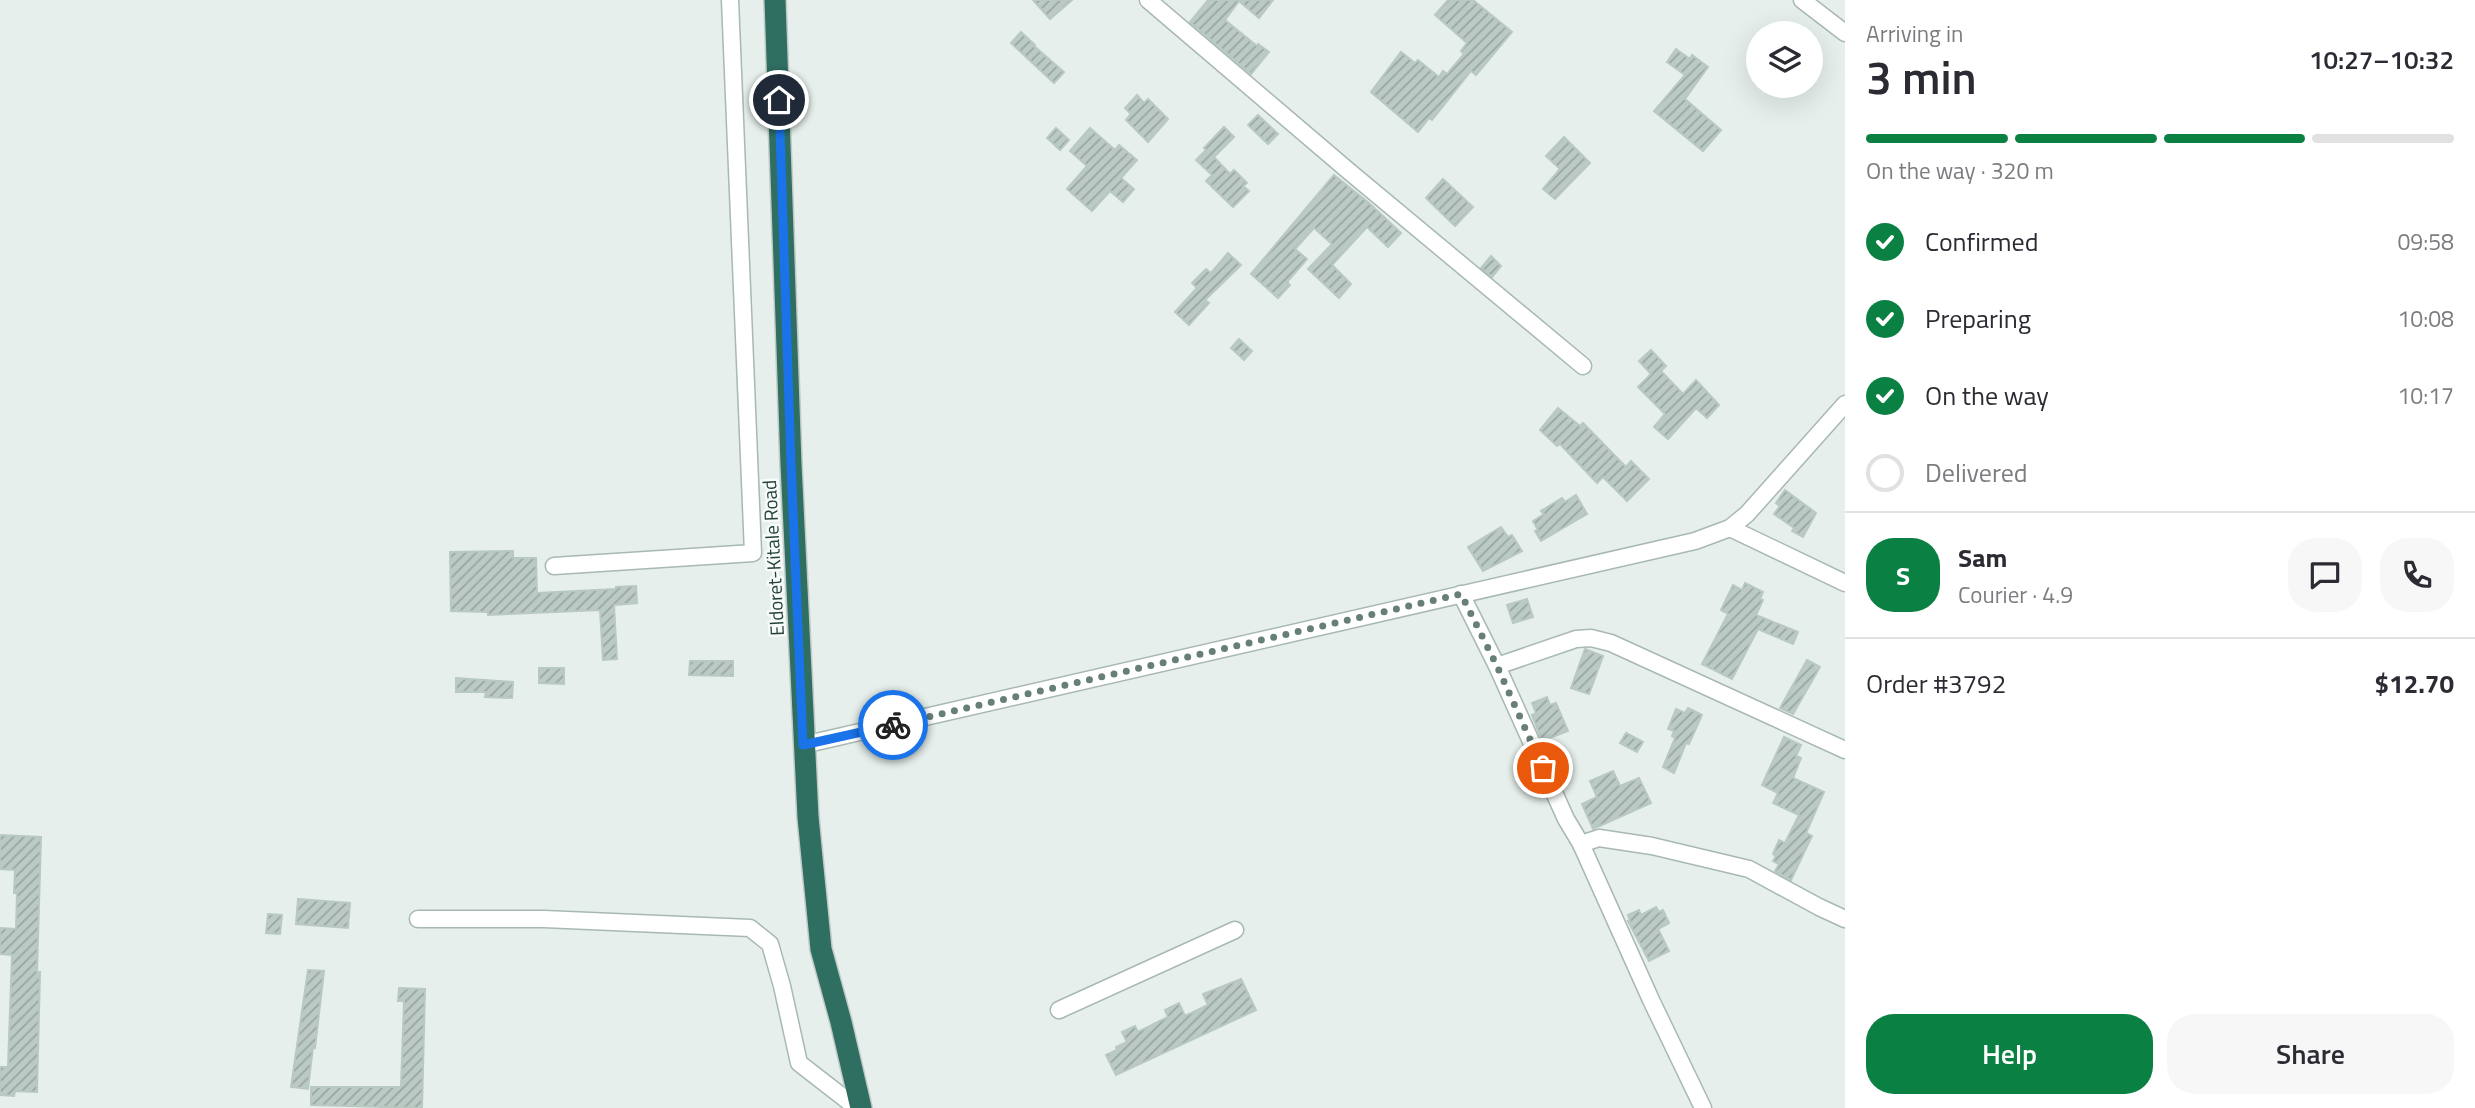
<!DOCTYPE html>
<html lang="en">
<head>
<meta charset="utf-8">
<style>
	:root { --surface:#fff; --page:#f7f7f7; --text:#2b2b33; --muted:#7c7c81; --line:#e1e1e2; --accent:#0b8043 }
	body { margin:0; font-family:"Titillium Web",sans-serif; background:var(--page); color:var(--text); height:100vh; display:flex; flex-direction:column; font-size:26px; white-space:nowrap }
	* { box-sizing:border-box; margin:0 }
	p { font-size:23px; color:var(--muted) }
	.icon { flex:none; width:38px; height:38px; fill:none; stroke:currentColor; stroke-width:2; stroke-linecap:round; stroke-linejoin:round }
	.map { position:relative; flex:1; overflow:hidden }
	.sheet { display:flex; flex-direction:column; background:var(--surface); width:630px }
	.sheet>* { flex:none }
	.buttons { position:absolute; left:1746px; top:21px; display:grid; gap:14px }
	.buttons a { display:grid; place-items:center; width:77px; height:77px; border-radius:50%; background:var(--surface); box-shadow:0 7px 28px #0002; font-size:35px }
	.pin { position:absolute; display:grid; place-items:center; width:60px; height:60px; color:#fff; margin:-30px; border:4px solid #fff; border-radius:50%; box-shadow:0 2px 7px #0007 }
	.courier { position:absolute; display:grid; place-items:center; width:70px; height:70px; margin:-35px; border:5px solid #1a73e8; border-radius:50%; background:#fff; color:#222; box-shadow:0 2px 9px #0007 }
	.head em { font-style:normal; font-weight:600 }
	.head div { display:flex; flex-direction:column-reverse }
	.head { display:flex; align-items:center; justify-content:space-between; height:119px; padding:0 21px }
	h1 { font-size:46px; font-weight:600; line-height:52px }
	.bar { display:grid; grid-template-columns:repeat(4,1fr); gap:10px 7px; align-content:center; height:84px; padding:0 21px }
	.bar i { height:9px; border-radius:5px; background:var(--line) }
	.bar .active { background:var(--accent) }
	.bar p { grid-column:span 4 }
	.line { display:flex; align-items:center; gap:18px; padding:0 21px; border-top:2px solid var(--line) }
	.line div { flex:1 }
	.round { display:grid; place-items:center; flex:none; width:74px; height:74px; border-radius:28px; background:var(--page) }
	ol { padding:0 21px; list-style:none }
	li { display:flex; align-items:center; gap:21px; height:77px }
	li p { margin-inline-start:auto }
	li .icon { padding:7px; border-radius:50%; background:var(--accent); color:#fff; stroke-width:4 }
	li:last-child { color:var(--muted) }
	li i { width:38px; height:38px; border:4px solid var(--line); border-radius:50% }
	.button { display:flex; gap:14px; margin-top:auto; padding:14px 21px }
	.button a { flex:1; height:80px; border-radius:28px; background:var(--accent); color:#fff; font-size:28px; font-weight:600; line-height:80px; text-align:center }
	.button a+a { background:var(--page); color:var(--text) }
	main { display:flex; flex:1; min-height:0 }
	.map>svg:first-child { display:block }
	.building { fill:url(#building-hatch); stroke:#b8c9c2; stroke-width:2 }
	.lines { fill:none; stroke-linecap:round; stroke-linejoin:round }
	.minor-casing { stroke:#a8b8b2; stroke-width:19 }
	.highway-casing { stroke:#c2cac8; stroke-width:24 }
	.minor { stroke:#fff; stroke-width:16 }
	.highway { stroke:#2f6f62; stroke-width:21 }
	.done { stroke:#687f78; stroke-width:7; stroke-dasharray:0 12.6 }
	.route { stroke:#1a73e8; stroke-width:9 }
	.labels { text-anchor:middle; stroke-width:5; stroke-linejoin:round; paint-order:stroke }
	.street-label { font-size:19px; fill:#24423a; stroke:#f7fbf9 }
</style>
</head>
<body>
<main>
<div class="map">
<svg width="1845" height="1108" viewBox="0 0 1845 1108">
	<defs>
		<pattern id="building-hatch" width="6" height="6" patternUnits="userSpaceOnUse" patternTransform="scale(1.75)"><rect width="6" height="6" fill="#bbcac4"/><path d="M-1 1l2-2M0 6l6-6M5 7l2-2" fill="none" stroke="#98a6a0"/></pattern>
	</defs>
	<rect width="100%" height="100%" fill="#e6efeb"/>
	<g class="building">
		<polygon points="1033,0 1072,0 1050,19"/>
		<polygon points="1208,0 1273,0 1259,18 1239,1 1225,20 1257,46 1258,44 1269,52 1251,74 1190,22"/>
		<polygon points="1448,0 1473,0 1512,32 1476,75 1471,71 1432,120 1429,118 1418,132 1371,92 1401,52 1415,63 1418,60 1439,77 1443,71 1447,74 1464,54 1461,51 1467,43 1435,15"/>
		<polygon points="1021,32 1035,45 1034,46 1064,72 1054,83 1011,43"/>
		<polygon points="1676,49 1690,59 1692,55 1708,67 1685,99 1721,130 1703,151 1654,111 1685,75 1667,62"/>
		<polygon points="1137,95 1144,103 1148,99 1168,119 1148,142 1126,120 1131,114 1125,108"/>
		<polygon points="1258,115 1278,134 1268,144 1248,125"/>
		<polygon points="1224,127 1234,137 1214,157 1230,174 1234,170 1247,183 1243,186 1249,191 1233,207 1206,181 1212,175 1196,160 1206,150 1204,148"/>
		<polygon points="1056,128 1069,140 1060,150 1047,138"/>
		<polygon points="1090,128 1115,150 1119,145 1137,160 1121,178 1134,189 1123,202 1110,191 1092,211 1067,189 1087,166 1070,151"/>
		<polygon points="1564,137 1590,163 1555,199 1543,189 1560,169 1546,156"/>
		<polygon points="1334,175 1369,203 1401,233 1388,247 1367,227 1332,265 1351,284 1339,298 1308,269 1332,244 1314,228 1295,249 1307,259 1287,282 1290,285 1278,298 1251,274"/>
		<polygon points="1443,179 1473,207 1455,226 1426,198"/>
		<polygon points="1228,253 1241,265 1205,300 1209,303 1189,325 1175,312 1197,288 1192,283 1206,269 1211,273"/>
		<polygon points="1491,256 1501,266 1492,277 1481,268"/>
		<polygon points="1239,339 1252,351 1244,360 1231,348"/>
		<polygon points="1651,350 1666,366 1661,371 1683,394 1696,380 1719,405 1707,418 1696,408 1668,439 1654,427 1665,414 1638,387 1651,374 1639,361"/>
		<polygon points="1558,408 1580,426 1583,423 1626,467 1631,461 1649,479 1627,501 1603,477 1597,483 1560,444 1557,446 1540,430"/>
		<polygon points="1785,490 1816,513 1803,537 1792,531 1794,528 1774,514 1780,506 1776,503"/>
		<polygon points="1576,495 1587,514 1541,541 1535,531 1538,530 1533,521 1544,514 1541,511 1562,498 1565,502"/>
		<polygon points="1501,527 1508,537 1512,535 1522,551 1483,571 1468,547"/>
		<polygon points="513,551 513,558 536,558 537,593 616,589 616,587 636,586 637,603 614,605 617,659 603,660 600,610 488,615 488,612 451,611 450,552"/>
		<polygon points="1745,583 1763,592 1760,599 1763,600 1756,615 1798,632 1793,644 1758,629 1732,679 1702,664 1728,614 1721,610 1733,585 1742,590"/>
		<polygon points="1527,599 1533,617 1513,623 1507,605"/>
		<polygon points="1585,649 1603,656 1589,694 1571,688"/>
		<polygon points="1807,660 1820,667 1793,714 1780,708"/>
		<polygon points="690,661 733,661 733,676 689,675"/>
		<polygon points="539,668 564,668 564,684 539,683"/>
		<polygon points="456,678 513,682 512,698 485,697 486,692 456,692"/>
		<polygon points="1547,697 1550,705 1556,703 1568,731 1542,741 1532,715 1536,713 1532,703"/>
		<polygon points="1688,708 1702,715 1689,744 1686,743 1674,773 1663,767 1675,738 1672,736 1674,731 1668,729 1676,709 1685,713"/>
		<polygon points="1626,733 1643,742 1637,752 1620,743"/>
		<polygon points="1784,737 1801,745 1796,756 1801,758 1793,778 1824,792 1806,833 1812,836 1791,880 1775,871 1779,864 1773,861 1776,856 1773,854 1779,840 1785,843 1799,815 1773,803 1778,793 1762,785"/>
		<polygon points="1613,771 1620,786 1639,778 1651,803 1593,829 1582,804 1597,797 1590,781"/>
		<polygon points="0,835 41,837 37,972 40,972 37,1092 15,1091 14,1096 0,1095 0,1067 8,1067 12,955 0,954 0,928 16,929 17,893 14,893 15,870 0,869"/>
		<polygon points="298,899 350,903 348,928 296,924"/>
		<polygon points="1656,907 1659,912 1663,910 1669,923 1658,929 1669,951 1649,961 1628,921 1630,921 1628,915 1639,910 1641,915"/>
		<polygon points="268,914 282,915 280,934 266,933"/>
		<polygon points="308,970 324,971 315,1048 313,1047 308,1089 291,1087"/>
		<polygon points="1241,979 1256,1010 1116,1075 1106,1055 1117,1050 1116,1047 1127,1042 1122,1032 1135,1026 1138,1032 1168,1017 1165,1010 1179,1003 1185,1016 1208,1005 1203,994"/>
		<polygon points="399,988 425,989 422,1108 311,1105 311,1087 401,1087 404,1001 398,1001"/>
	</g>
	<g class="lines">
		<defs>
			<g id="minor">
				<polyline points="1148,0 1351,173 1583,366"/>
				<polyline points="1802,0 1845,33"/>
				<polyline points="1730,528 1845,583"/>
				<polyline points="554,566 753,553 730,0"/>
				<polyline points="1461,594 1497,666 1566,819 1581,844 1599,838 1652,846 1749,869 1819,907 1845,919"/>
				<polyline points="1497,666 1576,639 1591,638 1611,643 1845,750"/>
				<polyline points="803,745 1695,541 1730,528 1747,514 1845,404"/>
				<polyline points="1581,844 1651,1000 1703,1108"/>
				<polyline points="418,919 544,919 750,928 770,944 782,986 799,1063 857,1108"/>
				<polyline points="1059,1010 1235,930"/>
			</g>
			<polyline id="highway" points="775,0 791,464 808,817 821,949 841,1022 861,1108"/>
		</defs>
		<use href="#minor" class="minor-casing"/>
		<use href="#highway" class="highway-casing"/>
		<use href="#minor" class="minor"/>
		<use href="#highway" class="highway"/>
	</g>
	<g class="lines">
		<polyline class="done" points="893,725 1461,594 1497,666 1543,768"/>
		<polyline class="route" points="779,100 791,464 803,745 893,725"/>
	</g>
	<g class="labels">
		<g class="street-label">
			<text transform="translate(773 558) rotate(-93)" y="7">Eldoret-Kitale Road</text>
		</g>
	</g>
</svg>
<div class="buttons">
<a><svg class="icon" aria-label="layers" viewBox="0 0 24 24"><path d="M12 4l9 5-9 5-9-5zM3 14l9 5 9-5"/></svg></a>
</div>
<div class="pin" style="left:1543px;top:768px;background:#ea580c"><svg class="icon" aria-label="bag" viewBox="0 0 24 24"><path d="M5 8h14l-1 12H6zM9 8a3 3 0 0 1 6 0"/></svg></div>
<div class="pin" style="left:779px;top:100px;background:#1f2937"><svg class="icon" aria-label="home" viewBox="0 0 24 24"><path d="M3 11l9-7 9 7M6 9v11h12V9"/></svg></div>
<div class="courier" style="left:893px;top:725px"><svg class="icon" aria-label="bike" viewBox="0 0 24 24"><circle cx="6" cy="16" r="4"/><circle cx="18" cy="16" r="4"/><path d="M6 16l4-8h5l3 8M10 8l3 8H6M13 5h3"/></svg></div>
</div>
<section class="sheet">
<div class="head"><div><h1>3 min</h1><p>Arriving in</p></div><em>10:27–10:32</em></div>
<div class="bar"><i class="active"></i><i class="active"></i><i class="active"></i><i></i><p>On the way · 320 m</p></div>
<ol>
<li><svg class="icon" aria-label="check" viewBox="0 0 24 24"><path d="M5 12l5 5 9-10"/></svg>Confirmed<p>09:58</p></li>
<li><svg class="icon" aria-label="check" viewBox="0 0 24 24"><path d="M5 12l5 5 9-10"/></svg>Preparing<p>10:08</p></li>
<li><svg class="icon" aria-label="check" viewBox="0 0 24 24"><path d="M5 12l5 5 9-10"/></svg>On the way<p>10:17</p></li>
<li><i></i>Delivered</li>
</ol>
<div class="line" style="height:126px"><b class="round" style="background:var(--accent);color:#fff">S</b><div><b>Sam</b><p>Courier · 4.9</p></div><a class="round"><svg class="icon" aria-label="chat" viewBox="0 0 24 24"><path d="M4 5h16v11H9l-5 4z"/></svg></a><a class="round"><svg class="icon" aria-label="phone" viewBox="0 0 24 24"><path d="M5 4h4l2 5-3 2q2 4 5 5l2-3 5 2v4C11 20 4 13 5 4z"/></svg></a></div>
<div class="line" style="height:91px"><div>Order #3792</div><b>$12.70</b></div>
<div class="button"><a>Help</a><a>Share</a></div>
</section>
</main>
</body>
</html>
